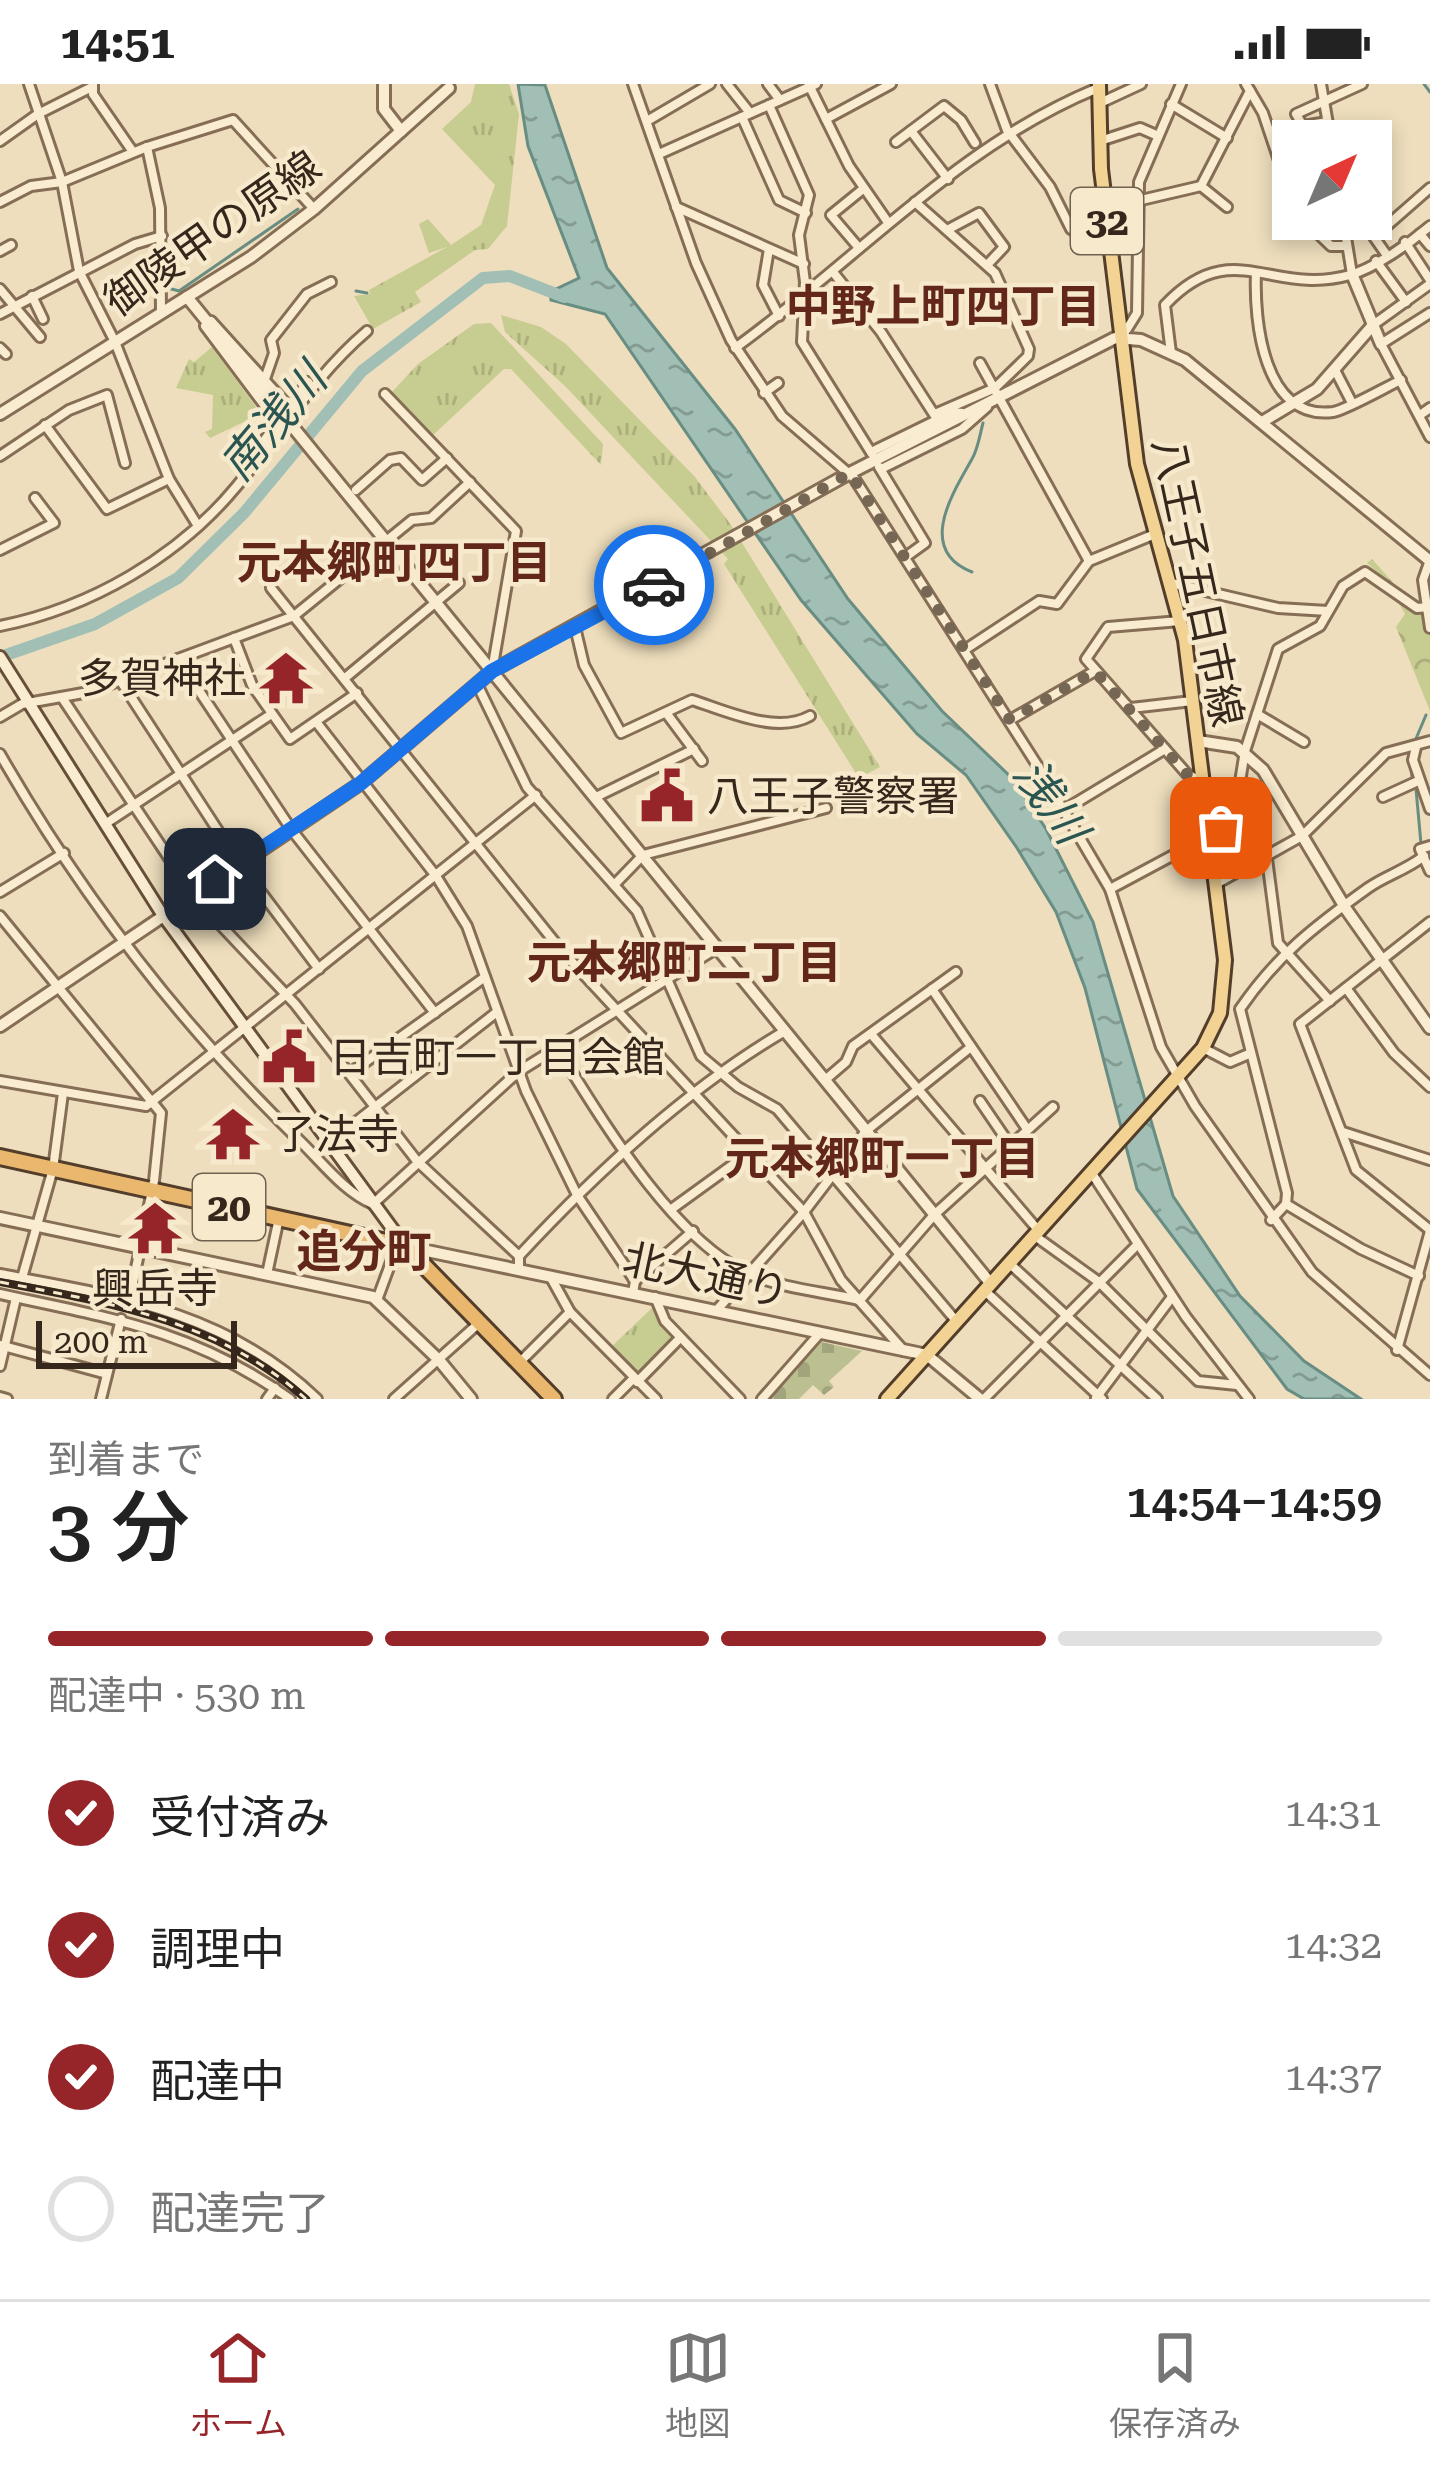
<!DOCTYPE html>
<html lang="ja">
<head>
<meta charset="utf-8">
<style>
	:root { --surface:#fff; --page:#f2f2f2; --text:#222; --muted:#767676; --line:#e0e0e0; --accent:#962529 }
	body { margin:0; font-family:"Roboto Serif","Noto Sans JP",serif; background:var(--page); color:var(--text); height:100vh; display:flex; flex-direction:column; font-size:45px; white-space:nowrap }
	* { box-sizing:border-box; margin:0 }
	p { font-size:39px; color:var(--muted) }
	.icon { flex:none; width:66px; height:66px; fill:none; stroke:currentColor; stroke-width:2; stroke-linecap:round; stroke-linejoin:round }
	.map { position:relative; height:1315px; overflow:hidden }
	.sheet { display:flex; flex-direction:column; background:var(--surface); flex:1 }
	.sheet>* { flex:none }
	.needle { width:78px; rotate:44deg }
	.controls { position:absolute; left:1272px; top:36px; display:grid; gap:24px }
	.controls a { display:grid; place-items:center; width:120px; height:120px; border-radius:0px; background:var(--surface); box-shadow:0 6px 18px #0003; font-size:60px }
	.scale { position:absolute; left:36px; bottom:30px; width:201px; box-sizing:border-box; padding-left:12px; border:6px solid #35271b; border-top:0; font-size:33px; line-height:42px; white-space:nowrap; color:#35271b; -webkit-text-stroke:9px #f6e9cc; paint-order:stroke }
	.pin { position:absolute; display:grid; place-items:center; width:102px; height:102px; color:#fff; margin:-51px; border-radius:24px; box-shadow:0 6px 18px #0006 }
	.courier { position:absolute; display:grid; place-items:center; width:120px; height:120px; margin:-60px; border:9px solid #1a73e8; border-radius:50%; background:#fff; color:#222; box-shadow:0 3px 15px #0007 }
	.overview em { font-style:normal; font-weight:600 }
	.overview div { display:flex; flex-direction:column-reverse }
	.overview { display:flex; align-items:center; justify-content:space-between; height:204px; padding:0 48px }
	h1 { font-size:78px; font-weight:600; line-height:90px }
	.bar { display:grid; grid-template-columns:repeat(4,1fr); gap:18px 12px; align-content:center; height:144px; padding:0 48px }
	.bar i { height:15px; border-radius:9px; background:var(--line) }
	.bar .current { background:var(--accent) }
	.bar p { grid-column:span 4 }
	ol { padding:0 48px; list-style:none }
	li { display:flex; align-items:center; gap:36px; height:132px }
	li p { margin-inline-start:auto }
	li .icon { padding:12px; border-radius:50%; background:var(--accent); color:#fff; stroke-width:4 }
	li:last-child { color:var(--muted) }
	li i { width:66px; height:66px; border:6px solid var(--line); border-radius:50% }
	.status { display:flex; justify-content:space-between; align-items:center; height:84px; padding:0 60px; background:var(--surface); direction:ltr }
	.status svg { height:33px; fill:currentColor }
	.tab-bar { display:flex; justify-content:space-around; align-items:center; height:168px; border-top:3px solid var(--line); background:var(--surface); font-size:33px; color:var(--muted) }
	.tab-bar a { display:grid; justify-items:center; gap:6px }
	.tab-bar .current { color:var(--accent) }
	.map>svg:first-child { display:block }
	.grass { fill:url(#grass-tufts) }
	.forest { fill:url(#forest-crowns) }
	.cemetery { fill:url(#cemetery-stones) }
	.water { fill:url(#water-ripples); stroke:#688d83; stroke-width:3 }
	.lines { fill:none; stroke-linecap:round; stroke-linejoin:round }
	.stream { stroke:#688d83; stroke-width:3 }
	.river { stroke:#a1bfb5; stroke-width:12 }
	.minor-casing { stroke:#866e56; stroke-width:14 }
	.tertiary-casing { stroke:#866e56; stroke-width:16 }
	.secondary-casing { stroke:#684f39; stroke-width:16 }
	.primary-casing { stroke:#533d2b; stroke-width:18 }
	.trunk-casing { stroke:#533d2b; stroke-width:20 }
	.minor { stroke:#f9ecd0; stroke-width:8 }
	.tertiary { stroke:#f9ecd0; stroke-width:10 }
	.secondary { stroke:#f9ecd0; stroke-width:10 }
	.primary { stroke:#f3d393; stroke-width:12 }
	.trunk { stroke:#eab76e; stroke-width:14 }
	.rail-casing { stroke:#35271b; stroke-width:8 }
	.rail { stroke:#f6e9cc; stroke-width:3; stroke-dasharray:9; stroke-linecap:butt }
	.done { stroke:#766754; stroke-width:12; stroke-dasharray:0 21.6 }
	.route { stroke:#1a73e8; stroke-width:15 }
	.labels { text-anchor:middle; stroke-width:9; stroke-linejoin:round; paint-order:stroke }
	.shield { fill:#f6e9cc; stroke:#6f6150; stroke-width:3 }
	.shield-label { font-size:39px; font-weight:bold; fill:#35271b }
	.street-label { font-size:42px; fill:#35271b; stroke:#f6e9cc }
	.poi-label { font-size:42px; fill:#35271b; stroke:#f6e9cc; text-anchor:start }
	.neighbourhood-label { font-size:45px; font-weight:bold; fill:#62271a; stroke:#f6e9cc }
	.water-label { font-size:45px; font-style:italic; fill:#2a5551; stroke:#f6e9cc }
</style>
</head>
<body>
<div class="status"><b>14:51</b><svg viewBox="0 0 49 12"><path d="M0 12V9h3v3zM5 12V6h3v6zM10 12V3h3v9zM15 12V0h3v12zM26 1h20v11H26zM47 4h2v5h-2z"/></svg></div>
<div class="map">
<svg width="1430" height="1315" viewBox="0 0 1430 1315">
	<defs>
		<pattern id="grass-tufts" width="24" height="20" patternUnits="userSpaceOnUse" patternTransform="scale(3)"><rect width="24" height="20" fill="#c7cc91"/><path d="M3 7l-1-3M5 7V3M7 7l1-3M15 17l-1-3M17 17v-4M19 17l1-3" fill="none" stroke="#acaf7c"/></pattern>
		<pattern id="forest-crowns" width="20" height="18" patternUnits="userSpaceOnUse" patternTransform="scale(3)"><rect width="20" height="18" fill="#c7cc91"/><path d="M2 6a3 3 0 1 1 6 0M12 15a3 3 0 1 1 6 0" fill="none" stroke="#acaf7c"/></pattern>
		<pattern id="cemetery-stones" width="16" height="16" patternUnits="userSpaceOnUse" patternTransform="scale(3)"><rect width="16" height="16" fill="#bcc091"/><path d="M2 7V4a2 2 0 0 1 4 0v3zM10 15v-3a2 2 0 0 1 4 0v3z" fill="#a2a57c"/></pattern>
		<pattern id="water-ripples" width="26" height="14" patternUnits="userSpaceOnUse" patternTransform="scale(3)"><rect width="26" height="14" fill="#a1bfb5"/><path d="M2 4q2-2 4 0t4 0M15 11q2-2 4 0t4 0" fill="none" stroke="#849b92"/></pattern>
	</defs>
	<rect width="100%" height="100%" fill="#eedebd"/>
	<g class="grass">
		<polygon points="475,0 509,0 519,30 507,142 488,165 475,166 415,208 421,218 373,245 354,212 370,210 369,206 447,163 429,169 419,140 428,135 451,161 481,141 495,101 442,45 471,18"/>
		<polygon points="501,231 541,243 566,260 695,393 731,441 880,683 859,694 724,480 728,475 565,302 505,248"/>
		<polygon points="491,239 603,360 601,381 511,285 504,285 432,352 391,309 418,280 474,240"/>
		<polygon points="212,263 256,323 250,335 210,354 205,348 212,345 213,311 176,304 189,275 194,278"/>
		<polygon points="652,1224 678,1256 639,1296 609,1265"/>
	</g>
	<polygon class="forest" points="1372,475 1430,540 1430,627 1396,543 1405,530 1385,495 1367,479"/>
	<polygon class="cemetery" points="817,1257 862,1267 829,1297 834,1303 824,1311 813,1301 799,1315 765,1315"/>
	<polygon class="water" points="518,0 545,1 607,184 735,345 848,515 942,627 1014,696 1046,745 1093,838 1173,1112 1240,1212 1304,1277 1361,1315 1304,1315 1287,1305 1137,1105 1085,904 1056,828 1017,764 966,691 917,650 801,516 605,230 551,216 550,208 579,194 528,62"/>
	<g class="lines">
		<g class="stream">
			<polyline points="1424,0 1430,8"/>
			<polyline points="168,204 179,207 298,125"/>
			<polyline points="356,207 367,209"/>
			<path d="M972 488C915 466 954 407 972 375 978 365 980 350 983 339"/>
			<polyline points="1415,657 1426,631"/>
			<polyline points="1410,669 1412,692"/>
			<polyline points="1416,705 1421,760"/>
		</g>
		<polyline class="river" points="0,573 95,540 178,494 244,429 362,287 483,194 510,192 564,213"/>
		<defs>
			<g id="minor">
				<polyline points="29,0 62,98 79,187 115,258 169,395 198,442"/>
				<polyline points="633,0 696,179 731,256 782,332 854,394 1037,681 1110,805 1161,963 1195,1022 1312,1188 1430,1291"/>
				<polyline points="727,0 750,29"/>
				<polyline points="768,0 780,16"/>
				<polyline points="990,0 1007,46 1050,103 1071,145 1087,156 1110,158"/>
				<polyline points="1246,0 1263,29 1293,118"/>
				<polyline points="1321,0 1331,57"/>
				<polyline points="93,1 93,10 133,68"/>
				<polyline points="809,1 849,82 887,137"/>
				<polyline points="1100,19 1141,0"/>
				<polyline points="1171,20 1227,54"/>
				<polyline points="769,21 809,111 799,151 805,198 802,258 872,370"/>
				<polyline points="742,33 779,116 806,129"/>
				<polyline points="826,35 891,0"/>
				<polyline points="647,37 710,0"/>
				<polyline points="1327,38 1303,42 1296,30 1362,0"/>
				<polyline points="911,47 948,95"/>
				<polyline points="0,57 38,30 92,3"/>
				<polyline points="1100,57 1140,44 1156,51"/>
				<polyline points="1285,57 1330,52"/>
				<polyline points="896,58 944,22 961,36 975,59"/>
				<polyline points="147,63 160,124 161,227"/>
				<polyline points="659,70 816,0"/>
				<polyline points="1201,102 1250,7"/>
				<polyline points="1137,117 1201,102 1227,123"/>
				<polyline points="0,118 31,102 62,98 147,63 233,36 314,125"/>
				<polyline points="915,118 995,189 1029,265 1028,272 995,304 935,330"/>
				<polyline points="676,123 804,180"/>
				<polyline points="1303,135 1331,162 1345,162"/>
				<polyline points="1343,135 1352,190"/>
				<polyline points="947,146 979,129 1004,163 987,181"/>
				<polyline points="1420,150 1430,162"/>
				<polyline points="1405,158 1430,196"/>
				<polyline points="859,164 831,131 863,105"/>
				<polyline points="769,165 763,201 779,232"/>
				<polyline points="0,167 11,161"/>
				<polyline points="1386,170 1374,153 1430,104"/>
				<polyline points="1376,177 1406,218"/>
				<polyline points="833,188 881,248 937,335"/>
				<path d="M1256 189C1254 236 1263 337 1333 328 1346 326 1386 303 1401 296"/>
				<polyline points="0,205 40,253"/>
				<polyline points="32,212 43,235"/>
				<polyline points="1430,229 1381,260 1430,353"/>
				<polyline points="0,230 135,160 162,152"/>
				<polyline points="211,237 289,323 308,298"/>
				<polyline points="1373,241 1430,200"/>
				<polyline points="205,242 277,338 262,360"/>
				<polyline points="1122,253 1137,229 1139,98 1181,0"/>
				<polyline points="0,264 6,270"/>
				<path d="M735 264C856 177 958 61 1098 4"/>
				<path d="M1171 269 1165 221C1232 150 1271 213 1350 191 1375 184 1410 159 1430 142"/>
				<polyline points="980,279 1089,477"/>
				<polyline points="1335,286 1351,317"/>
				<polyline points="265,295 274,269 271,256 307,210 331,198"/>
				<polyline points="764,309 778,299"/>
				<polyline points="385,310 516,447 492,587"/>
				<polyline points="1420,331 1430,324"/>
				<polyline points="45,341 107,425 169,395"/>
				<polyline points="871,368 953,328 962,329"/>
				<polyline points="0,372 69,326 107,311 125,379"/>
				<polyline points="879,383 925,459 907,472"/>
				<polyline points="881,385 962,345 987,323"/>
				<polyline points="356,406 390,376 401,374 422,396 447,374"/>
				<polyline points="0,466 54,439 35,414"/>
				<polyline points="1430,476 1423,496 1430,544"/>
				<polyline points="1171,499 1278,524 1328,527"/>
				<polyline points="271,504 561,866 804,1128 841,1196 904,1267"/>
				<polyline points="1180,537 1108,543 1086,575 1187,690 1201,697"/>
				<path d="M0 542C90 524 178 473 236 403 281 349 314 292 367 247"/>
				<path d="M575 543 584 581 621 649 692 616C724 626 776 651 810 632"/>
				<polyline points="234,554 252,601 290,655 357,609"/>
				<polyline points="966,565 1039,517 1057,520 1089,477 1155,450"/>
				<polyline points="178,575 291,745 435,929"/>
				<polyline points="345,594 459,499"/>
				<polyline points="120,596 239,779 319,885"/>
				<polyline points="477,600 527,703 637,827 701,972 738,1003 777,1025 957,1238"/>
				<polyline points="63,615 197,816 295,920 417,1077 519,1172"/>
				<polyline points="1131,624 1192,617"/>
				<polyline points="667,630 702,677"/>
				<polyline points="1257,630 1304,658"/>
				<polyline points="0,633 22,620 89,608 294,532 412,436 431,434 470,398"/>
				<polyline points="1010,636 1095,587"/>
				<polyline points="317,639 436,792 467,842 526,1007 577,1111 635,1197 633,1209"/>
				<polyline points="1416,663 1413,676 1430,725"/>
				<path d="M0 670C82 813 185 946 304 1061 324 1081 346 1109 373 1120L518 988 717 864"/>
				<polyline points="596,713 694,665"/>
				<polyline points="1383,713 1418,697"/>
				<polyline points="1064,726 1165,665"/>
				<polyline points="105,740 270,631"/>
				<polyline points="1209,749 1234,735 1245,667 1278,565 1320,542 1343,502 1365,488 1417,524 1430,523"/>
				<polyline points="1430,762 1420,765 1430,787"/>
				<polyline points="1267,775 1278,859 1330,917"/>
				<polyline points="1216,800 1302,752 1386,669 1430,657"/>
				<polyline points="614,801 643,771 826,724"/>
				<polyline points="1110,805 1209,752"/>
				<polyline points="0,808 64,769"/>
				<polyline points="0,832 161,1029 154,1097 130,1213"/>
				<polyline points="1430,838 1300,940 1356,1086 1430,1146"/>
				<polyline points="1346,904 1394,969 1430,1003"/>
				<polyline points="932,905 1027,1045"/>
				<polyline points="871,950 1038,1146"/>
				<path d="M557 964C601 1034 672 1155 749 1190 781 1204 824 1208 859 1216"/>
				<polyline points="1203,964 1230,978 1251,969"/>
				<polyline points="350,989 485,893"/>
				<polyline points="825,996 846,978 853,962 956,888"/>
				<polyline points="0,997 146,1022 536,711"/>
				<polyline points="980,1017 1010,1061"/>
				<polyline points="1343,1048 1430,1076"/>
				<polyline points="329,1059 497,928"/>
				<polyline points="1091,1088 1186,1233 1249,1315"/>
				<polyline points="1286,1120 1361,1165 1419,1192"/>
				<polyline points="673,1124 749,1069"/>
				<path d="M1271 1136 1286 1120 1287 1109 1240 925C1277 871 1315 842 1368 804 1385 792 1406 786 1424 772"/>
				<polyline points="1035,1152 1099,1198 1198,1297 1237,1301"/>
				<polyline points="1009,1179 1157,1315"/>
				<path d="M519 1186V1172C597 1088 686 1005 785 947"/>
				<path d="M0 1190C118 1212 227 1228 317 1315"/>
				<polyline points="267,1190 279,1134"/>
				<polyline points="550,1192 570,1228 656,1315"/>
				<polyline points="22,1194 53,1085 63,1009"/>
				<polyline points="635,1197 693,1147"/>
				<polyline points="985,1207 1102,1315"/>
				<path d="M0 1210C111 1234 195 1247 290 1315"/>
				<polyline points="655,1213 665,1237 740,1315"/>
				<polyline points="377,1216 397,1162"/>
				<polyline points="860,1216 934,1131 1053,1023"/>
				<polyline points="716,1227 804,1128 866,1047 971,963"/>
				<polyline points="0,1261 107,1290"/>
				<polyline points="1397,1266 1430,1147"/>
				<polyline points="520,1278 570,1228"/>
				<polyline points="0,1282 16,1214"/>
				<polyline points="637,1298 680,1254"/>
				<polyline points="0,1313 7,1315"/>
				<polyline points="1096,1314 1172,1213"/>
				<polyline points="101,1315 121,1235"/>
				<polyline points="267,1315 275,1304"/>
				<polyline points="394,1315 479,1239"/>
				<polyline points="613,1315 633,1295"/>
				<polyline points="762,1315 820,1249"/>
				<polyline points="984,1315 1138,1160"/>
			</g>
			<g id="tertiary">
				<polyline points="384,0 384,25 401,47"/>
				<polyline points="1352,190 1381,260"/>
				<polyline points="187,213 991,1200"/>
				<polyline points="0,330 251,173 314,125 449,4"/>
				<polyline points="1262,338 1317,305 1373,241"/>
				<polyline points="1198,657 1237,663 1263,686 1346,825 1430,944"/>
				<polyline points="0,942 361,699 492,587 850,389 1115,254 1141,256 1185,276 1430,477"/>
				<polyline points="0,1134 373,1213 439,1276 471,1315"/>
				<polyline points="408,1163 927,1271 980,1315"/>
			</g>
			<polyline id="secondary" points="0,573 162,830 405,1162"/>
			<polyline id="primary" points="887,1315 1203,964 1220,929 1225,876 1185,556 1137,380 1101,85 1099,0"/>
			<polyline id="trunk" points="0,1073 405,1162 554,1315"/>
		</defs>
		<use href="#minor" class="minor-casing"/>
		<use href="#tertiary" class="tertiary-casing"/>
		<use href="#secondary" class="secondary-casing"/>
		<use href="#primary" class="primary-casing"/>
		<use href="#trunk" class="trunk-casing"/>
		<use href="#minor" class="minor"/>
		<use href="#tertiary" class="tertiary"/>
		<use href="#secondary" class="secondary"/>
		<use href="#primary" class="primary"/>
		<use href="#trunk" class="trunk"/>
		<defs>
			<path id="rail" d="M0 1198C111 1219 219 1237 306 1315"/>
		</defs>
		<use href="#rail" class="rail-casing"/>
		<use href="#rail" class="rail"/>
	</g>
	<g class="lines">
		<polyline class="done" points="654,501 850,389 1010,636 1095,587 1187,690 1202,697 1209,749 1221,744"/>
		<polyline class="route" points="215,795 361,699 492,587 654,501"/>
	</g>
	<defs>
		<symbol id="temple-bare" viewBox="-9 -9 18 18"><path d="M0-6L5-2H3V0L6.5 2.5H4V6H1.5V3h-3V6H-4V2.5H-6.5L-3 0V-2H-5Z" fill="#962529" stroke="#f6e9cc" stroke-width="2.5" paint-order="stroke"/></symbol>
		<symbol id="civic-bare" viewBox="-9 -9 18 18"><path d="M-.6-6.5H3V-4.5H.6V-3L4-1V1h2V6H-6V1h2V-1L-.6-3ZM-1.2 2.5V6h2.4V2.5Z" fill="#962529" stroke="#f6e9cc" stroke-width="2.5" paint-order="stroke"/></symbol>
	</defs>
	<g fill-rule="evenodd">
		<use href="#temple-bare" x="248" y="556" width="76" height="76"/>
		<use href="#civic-bare" x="629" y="674" width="76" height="76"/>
		<use href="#civic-bare" x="251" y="935" width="76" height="76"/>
		<use href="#temple-bare" x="195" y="1012" width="76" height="76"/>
		<use href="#temple-bare" x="117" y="1106" width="76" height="76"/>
	</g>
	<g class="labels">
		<g class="shield">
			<rect x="1071" y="104" width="72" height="66" rx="9"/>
			<rect x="193" y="1090" width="72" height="66" rx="9"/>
		</g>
		<g class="shield-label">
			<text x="1107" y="151">32</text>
			<text x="229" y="1137">20</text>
		</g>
		<g class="street-label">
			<text transform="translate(212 149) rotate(-35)" y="15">御陵甲の原線</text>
			<text transform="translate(1198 498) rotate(78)" y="15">八王子五日市線</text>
			<text transform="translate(706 1191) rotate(12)" y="15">北大通り</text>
		</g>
		<g class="poi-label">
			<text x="246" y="609" text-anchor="end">多賀神社</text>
			<text x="707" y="727">八王子警察署</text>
			<text x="329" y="988">日吉町一丁目会館</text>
			<text x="273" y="1065">了法寺</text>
			<text x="155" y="1219" text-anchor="middle">興岳寺</text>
		</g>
		<g class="neighbourhood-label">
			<text x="943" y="238">中野上町四丁目</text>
			<text x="394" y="494">元本郷町四丁目</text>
			<text x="684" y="894">元本郷町二丁目</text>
			<text x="882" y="1090">元本郷町一丁目</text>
			<text x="364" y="1183">追分町</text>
		</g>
		<g class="water-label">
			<text transform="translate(273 338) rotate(-50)" y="16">南浅川</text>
			<text transform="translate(1051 717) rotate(55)" y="16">浅川</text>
		</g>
	</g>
</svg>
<div class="controls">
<a><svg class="needle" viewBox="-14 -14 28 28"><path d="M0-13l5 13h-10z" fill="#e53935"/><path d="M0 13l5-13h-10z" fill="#767676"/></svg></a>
</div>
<div class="scale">200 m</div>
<div class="pin" style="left:1221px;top:744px;background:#ea580c"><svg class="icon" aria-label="bag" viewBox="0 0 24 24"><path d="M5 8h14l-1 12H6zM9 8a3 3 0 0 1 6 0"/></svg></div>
<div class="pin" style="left:215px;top:795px;background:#1f2937"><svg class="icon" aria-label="home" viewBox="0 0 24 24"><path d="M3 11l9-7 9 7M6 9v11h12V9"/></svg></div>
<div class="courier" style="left:654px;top:501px"><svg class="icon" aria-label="car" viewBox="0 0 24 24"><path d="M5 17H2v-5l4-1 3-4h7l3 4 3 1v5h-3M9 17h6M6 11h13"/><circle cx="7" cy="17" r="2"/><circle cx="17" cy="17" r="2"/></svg></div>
</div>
<section class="sheet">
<div class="overview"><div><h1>3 分</h1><p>到着まで</p></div><em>14:54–14:59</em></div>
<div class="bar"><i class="current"></i><i class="current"></i><i class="current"></i><i></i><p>配達中 · 530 m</p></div>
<ol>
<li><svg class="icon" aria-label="check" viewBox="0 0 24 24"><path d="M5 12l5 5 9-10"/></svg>受付済み<p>14:31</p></li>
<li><svg class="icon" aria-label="check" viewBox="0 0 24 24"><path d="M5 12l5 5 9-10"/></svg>調理中<p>14:32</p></li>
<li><svg class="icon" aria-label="check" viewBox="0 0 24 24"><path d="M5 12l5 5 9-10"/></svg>配達中<p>14:37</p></li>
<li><i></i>配達完了</li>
</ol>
</section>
<nav class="tab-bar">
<a class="current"><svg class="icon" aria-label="home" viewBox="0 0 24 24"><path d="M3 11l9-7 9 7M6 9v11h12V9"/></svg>ホーム</a>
<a><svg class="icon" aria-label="map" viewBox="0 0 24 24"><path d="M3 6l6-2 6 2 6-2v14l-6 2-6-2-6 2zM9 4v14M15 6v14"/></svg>地図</a>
<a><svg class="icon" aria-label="saved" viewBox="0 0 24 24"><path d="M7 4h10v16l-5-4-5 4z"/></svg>保存済み</a>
</nav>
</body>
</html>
